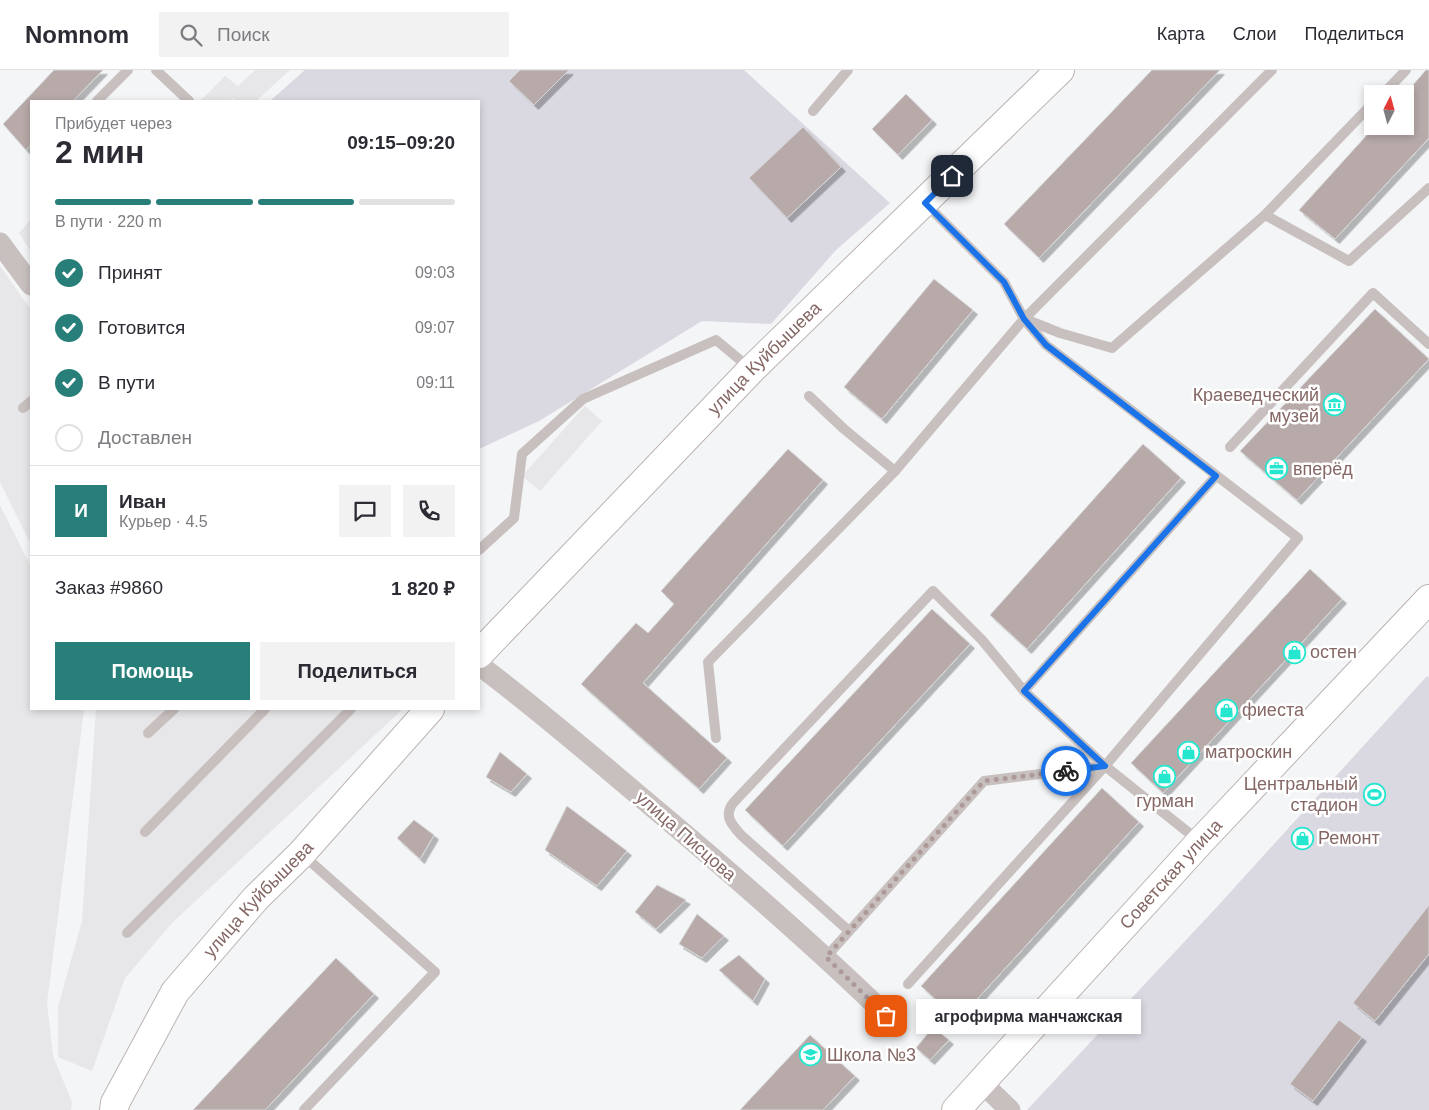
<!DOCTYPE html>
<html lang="ru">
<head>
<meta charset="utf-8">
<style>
	:root { --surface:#fff; --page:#f2f2f3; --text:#2b2b33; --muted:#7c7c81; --line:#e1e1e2; --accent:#287f79 }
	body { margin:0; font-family:Helvetica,sans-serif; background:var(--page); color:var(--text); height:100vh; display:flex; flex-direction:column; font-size:19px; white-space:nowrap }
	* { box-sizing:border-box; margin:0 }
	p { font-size:16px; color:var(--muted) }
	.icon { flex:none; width:28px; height:28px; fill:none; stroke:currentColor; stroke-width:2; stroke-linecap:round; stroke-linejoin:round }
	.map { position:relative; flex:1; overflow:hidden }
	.details { position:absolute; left:30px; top:30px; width:450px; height:610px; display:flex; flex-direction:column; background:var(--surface); border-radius:0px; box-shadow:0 2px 8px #0003 }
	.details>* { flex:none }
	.needle { width:32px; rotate:6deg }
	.tools { position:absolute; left:1364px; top:15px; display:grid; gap:10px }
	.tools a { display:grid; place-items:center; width:50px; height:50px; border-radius:0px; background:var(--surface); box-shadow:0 2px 8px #0003; font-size:25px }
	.pin { position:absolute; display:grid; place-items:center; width:42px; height:42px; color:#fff; margin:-21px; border-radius:10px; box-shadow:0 2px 8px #0006 }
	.courier { position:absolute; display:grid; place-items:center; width:50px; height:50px; margin:-25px; border:4px solid #1a73e8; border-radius:50%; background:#fff; color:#222; box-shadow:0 1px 6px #0007 }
	.bubble { position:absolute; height:35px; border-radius:0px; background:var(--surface); box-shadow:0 2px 8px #0003; font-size:16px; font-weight:600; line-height:35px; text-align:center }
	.overview em { font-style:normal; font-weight:600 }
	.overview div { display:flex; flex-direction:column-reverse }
	.overview { display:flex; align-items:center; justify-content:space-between; height:85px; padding:0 25px }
	h1 { font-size:32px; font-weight:600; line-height:38px }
	.bar { display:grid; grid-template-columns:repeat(4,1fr); gap:8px 5px; align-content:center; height:60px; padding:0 25px }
	.bar i { height:6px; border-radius:4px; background:var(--line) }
	.bar .current { background:var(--accent) }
	.bar p { grid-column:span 4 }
	.line { display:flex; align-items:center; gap:12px; padding:0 25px; border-top:1px solid var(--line) }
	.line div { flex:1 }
	.round { display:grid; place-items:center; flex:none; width:52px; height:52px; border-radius:0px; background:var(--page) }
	ol { padding:0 25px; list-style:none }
	li { display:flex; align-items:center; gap:15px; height:55px }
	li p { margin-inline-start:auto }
	li .icon { padding:5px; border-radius:50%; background:var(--accent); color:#fff; stroke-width:4 }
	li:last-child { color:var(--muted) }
	li i { width:28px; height:28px; border:2px solid var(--line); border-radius:50% }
	.action { display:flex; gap:10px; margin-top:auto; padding:10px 25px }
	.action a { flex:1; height:58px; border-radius:0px; background:var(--accent); color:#fff; font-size:20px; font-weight:600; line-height:58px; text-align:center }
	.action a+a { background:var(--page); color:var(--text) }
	header { display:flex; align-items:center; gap:30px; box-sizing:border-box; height:70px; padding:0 25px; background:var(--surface); border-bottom:1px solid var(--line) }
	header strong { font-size:24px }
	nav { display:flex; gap:28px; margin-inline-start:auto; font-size:18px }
	.search { width:350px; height:45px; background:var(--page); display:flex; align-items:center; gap:12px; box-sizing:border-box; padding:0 18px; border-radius:0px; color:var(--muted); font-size:19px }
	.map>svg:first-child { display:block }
	.built { fill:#e7e6e8 }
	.green { fill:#dad8e1 }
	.building { fill:#b7aaa9; stroke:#d6d7d9; filter:url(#shadow) }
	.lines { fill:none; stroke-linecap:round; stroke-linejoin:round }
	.secondary-casing { stroke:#bcb3b2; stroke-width:30 }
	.lane { stroke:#c8c0bf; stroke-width:10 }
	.street { stroke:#c8c0bf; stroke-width:21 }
	.secondary { stroke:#fff; stroke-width:28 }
	.done { stroke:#ac9998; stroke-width:5; stroke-dasharray:0 9 }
	.route { stroke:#1a73e8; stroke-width:6 }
	.labels { text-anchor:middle; stroke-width:5; stroke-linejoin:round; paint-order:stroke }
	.street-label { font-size:18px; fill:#856865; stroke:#fff }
	.poi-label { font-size:18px; fill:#856865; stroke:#fff; text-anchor:start }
</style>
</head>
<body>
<header>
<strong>Nomnom</strong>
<div class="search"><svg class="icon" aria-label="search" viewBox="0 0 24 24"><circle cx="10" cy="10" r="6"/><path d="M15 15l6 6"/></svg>Поиск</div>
<nav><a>Карта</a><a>Слои</a><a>Поделиться</a></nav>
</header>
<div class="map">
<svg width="1429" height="1040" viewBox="0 0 1429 1040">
	<defs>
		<filter id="shadow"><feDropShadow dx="4.5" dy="4.5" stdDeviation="0" flood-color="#0004"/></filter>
	</defs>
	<rect width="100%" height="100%" fill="#f4f5f7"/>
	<g class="built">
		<polygon points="255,0 290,0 256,31 236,31 233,28 230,31 200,31 225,6 238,16"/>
		<polygon points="31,149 31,182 19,163"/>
		<polygon points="0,196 31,240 31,475 0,412"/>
		<polygon points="585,336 602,351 540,421 522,406"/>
		<polygon points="0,435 31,497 31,639 84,639 47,933 53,986 72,1032 71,1040 0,1040"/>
		<polygon points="96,639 403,639 172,853 125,908 92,1001 58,987 58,937 82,851"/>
	</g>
	<g class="green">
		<polygon points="305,0 744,0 890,133 836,180 771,254 702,251 539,351 479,379 479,31 270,31"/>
		<polygon points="1427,606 1429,608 1429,1040 1027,1040 1215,839"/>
	</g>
	<g class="building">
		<polygon points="54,0 103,0 73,31 31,31 31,75 26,80 3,54"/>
		<polygon points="520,0 569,0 534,35 509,11"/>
		<polygon points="1152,0 1220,0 1039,188 1004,154"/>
		<polygon points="1426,0 1429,0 1429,68 1335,169 1299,140 1375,56 1405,56 1405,24"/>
		<polygon points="906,24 932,50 898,85 872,59"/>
		<polygon points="803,57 841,97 787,148 749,108"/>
		<polygon points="934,209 973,240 882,349 844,317"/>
		<polygon points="1375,239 1429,289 1297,430 1240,381"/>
		<polygon points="1143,374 1181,408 1027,579 990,545"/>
		<polygon points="788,379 823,410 643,613 727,688 699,719 581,614 636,553 648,563 674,534 661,521"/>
		<polygon points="1310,499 1342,529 1163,723 1131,693"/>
		<polygon points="932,539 970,574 783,776 745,740"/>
		<polygon points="500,682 527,704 511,722 486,707"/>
		<polygon points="1102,718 1139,752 958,950 921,916"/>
		<polygon points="567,736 627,781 597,816 545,780"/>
		<polygon points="414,750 434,765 420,789 397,768"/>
		<polygon points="657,815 686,830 656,859 635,842"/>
		<polygon points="1429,835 1429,884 1375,951 1353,933"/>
		<polygon points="697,844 724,866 702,888 679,874"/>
		<polygon points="739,885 765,909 753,931 719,900"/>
		<polygon points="336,888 374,924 265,1040 193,1040"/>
		<polygon points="1339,950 1362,967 1313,1031 1290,1014"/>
		<polygon points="933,957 949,970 930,990 916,978"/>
		<polygon points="810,965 855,1006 823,1040 740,1040"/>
	</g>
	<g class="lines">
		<defs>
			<g id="secondary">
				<path id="s1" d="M479 584 752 299 1060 0"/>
				<path id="s2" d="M114 1040 115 1033 175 922 256 828 301 784 430 639"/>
				<path id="s3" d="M956 1040 1200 772 1429 529"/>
			</g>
		</defs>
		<use href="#secondary" class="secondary-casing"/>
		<g class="lane">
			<polyline points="156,0 189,31"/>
			<polyline points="1383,24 1406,0"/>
			<polyline points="97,31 128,0"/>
			<polyline points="813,41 848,0"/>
			<polyline points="1265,145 1349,191 1429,118"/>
			<polyline points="1025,249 1060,263 1112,278 1265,145 1372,34"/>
			<polyline points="809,326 844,359 895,401"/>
			<polyline points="23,338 31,331"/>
			<polyline points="1230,377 1373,223 1429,274"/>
			<polyline points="479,480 514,448 522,384 583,329 716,270 751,299"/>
			<polyline points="1024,621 1216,406"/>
			<polyline points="148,663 174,639"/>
			<polyline points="716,668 708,592 895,401 1024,249 1272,0"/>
			<polyline points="145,762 265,639"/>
			<polyline points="303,785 435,902 304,1040"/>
			<path d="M849 861 741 765C731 754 723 745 734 732L933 521 982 570 1024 621 1105 696 1199 771"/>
			<polyline points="127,863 351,639"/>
			<polyline points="826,887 984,711 1105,696"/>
			<polyline points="908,914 1105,696 1298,468 1046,275 1024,249 1004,212 925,133"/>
		</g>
		<g class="street">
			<polyline points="0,173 31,215"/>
			<path d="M479 595C538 639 593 687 649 734 730 802 810 871 886 945"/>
			<polyline points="981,1012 1010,1040"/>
		</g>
		<use href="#secondary" class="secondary"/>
	</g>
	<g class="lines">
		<polyline class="done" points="886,946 826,887 984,711 1066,701"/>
		<polyline class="route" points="952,106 925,133 1004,212 1024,249 1046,275 1216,406 1024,621 1105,696 1066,701"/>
	</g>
	<defs>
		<symbol id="museum-ring" viewBox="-11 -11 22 22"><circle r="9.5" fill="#fff" stroke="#25e6ce" stroke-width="1.5"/><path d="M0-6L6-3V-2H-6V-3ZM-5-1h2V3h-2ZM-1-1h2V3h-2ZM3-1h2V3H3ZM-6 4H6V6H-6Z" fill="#25e6ce"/></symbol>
		<symbol id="office-ring" viewBox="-11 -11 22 22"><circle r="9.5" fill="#fff" stroke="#25e6ce" stroke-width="1.5"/><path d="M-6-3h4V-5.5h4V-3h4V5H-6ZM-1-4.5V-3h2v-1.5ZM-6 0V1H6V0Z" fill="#25e6ce"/></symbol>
		<symbol id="shop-ring" viewBox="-11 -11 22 22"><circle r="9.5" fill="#fff" stroke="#25e6ce" stroke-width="1.5"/><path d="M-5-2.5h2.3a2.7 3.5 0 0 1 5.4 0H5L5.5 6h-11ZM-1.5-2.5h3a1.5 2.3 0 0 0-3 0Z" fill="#25e6ce"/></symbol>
		<symbol id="stadium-ring" viewBox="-11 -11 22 22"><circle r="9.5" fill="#fff" stroke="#25e6ce" stroke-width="1.5"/><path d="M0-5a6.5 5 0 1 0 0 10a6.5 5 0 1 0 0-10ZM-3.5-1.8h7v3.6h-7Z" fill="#25e6ce"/></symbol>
		<symbol id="school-ring" viewBox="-11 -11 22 22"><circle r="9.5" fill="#fff" stroke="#25e6ce" stroke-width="1.5"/><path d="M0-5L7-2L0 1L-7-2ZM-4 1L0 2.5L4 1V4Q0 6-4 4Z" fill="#25e6ce"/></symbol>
	</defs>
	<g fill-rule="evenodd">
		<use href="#museum-ring" x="1322" y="322" width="25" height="25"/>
		<use href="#office-ring" x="1264" y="386" width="25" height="25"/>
		<use href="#shop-ring" x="1282" y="570" width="25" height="25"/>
		<use href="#shop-ring" x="1214" y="628" width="25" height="25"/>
		<use href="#shop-ring" x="1176" y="670" width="25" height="25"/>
		<use href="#shop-ring" x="1152" y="694" width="25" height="25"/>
		<use href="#stadium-ring" x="1362" y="712" width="25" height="25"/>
		<use href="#shop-ring" x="1290" y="756" width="25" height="25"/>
		<use href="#school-ring" x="798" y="972" width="25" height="25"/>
	</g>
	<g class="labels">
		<g class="street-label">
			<text dy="6" stroke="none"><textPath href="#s1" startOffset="411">улица Куйбышева</textPath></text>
			<text transform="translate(686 766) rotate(41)" y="6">улица Писцова</text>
			<text dy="6" stroke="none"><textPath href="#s3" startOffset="319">Советская улица</textPath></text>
			<text dy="6" stroke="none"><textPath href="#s2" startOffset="258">улица Куйбышева</textPath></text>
		</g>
		<g class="poi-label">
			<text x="1319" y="331" text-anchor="end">Краеведческий<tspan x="1319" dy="21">музей</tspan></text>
			<text x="1293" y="405">вперёд</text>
			<text x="1310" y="588">остен</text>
			<text x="1242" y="646">фиеста</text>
			<text x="1205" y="688">матроскин</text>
			<text x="1358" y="720" text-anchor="end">Центральный<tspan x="1358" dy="21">стадион</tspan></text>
			<text x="1165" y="737" text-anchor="middle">гурман</text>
			<text x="1318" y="774">Ремонт</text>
			<text x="827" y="991">Школа №3</text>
		</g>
	</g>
</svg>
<div class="tools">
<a><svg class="needle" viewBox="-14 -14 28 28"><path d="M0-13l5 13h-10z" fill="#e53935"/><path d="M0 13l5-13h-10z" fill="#7c7c81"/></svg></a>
</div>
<div class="pin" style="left:886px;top:946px;background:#ea580c"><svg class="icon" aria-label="bag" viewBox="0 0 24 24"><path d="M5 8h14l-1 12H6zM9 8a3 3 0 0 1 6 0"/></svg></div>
<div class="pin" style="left:952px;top:106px;background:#1f2937"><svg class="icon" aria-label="home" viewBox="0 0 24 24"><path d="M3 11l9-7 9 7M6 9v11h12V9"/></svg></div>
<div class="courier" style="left:1066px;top:701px"><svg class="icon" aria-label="bike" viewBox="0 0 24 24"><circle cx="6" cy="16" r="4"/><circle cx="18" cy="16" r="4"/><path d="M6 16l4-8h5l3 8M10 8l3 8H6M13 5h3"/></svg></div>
<div class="bubble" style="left:916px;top:929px;width:225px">агрофирма манчажская</div>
<section class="details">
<div class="overview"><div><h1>2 мин</h1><p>Прибудет через</p></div><em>09:15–09:20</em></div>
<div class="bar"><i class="current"></i><i class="current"></i><i class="current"></i><i></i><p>В пути · 220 m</p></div>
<ol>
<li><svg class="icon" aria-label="check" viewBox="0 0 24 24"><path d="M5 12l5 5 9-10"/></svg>Принят<p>09:03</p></li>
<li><svg class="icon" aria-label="check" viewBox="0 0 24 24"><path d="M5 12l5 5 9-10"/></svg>Готовится<p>09:07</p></li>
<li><svg class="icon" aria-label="check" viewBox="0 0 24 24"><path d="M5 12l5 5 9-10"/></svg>В пути<p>09:11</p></li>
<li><i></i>Доставлен</li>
</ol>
<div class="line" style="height:90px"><b class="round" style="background:var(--accent);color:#fff">И</b><div><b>Иван</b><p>Курьер · 4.5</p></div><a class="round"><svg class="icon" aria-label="chat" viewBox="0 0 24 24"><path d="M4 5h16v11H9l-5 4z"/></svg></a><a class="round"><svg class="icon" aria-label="phone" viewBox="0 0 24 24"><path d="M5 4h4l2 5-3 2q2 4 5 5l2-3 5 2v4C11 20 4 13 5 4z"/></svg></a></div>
<div class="line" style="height:65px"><div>Заказ #9860</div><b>1 820 ₽</b></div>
<div class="action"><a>Помощь</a><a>Поделиться</a></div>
</section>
</div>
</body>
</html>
